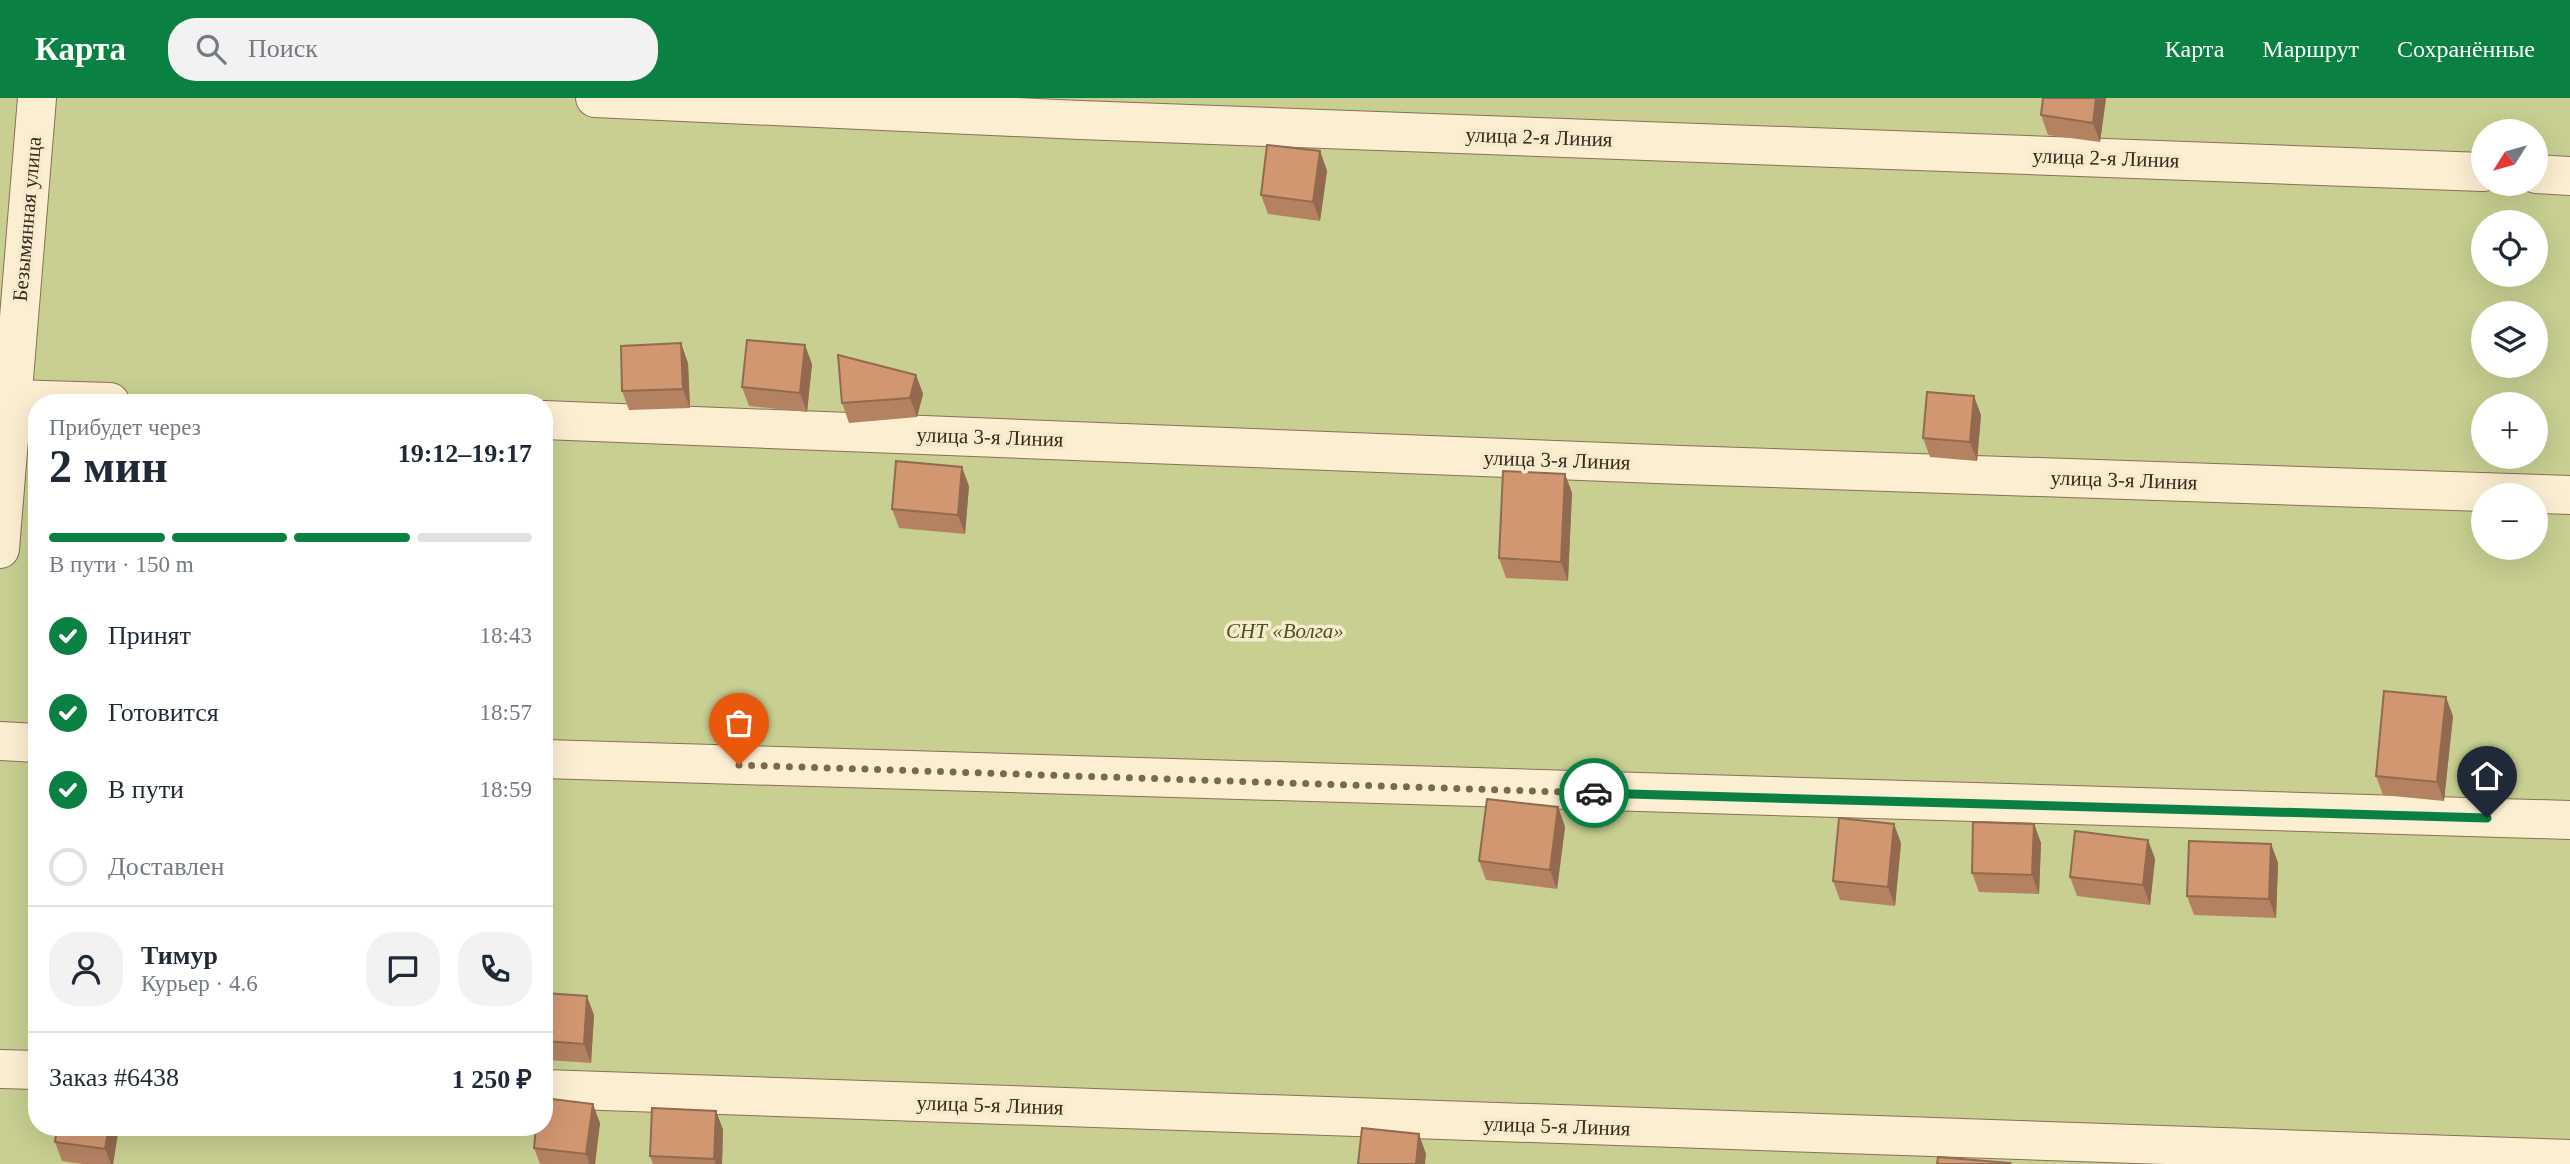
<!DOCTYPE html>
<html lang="ru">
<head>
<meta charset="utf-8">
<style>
	:root { --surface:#fff; --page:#f2f2f3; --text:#1f2937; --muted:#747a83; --line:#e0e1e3; --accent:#0b8043 }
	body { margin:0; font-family:Georgia,serif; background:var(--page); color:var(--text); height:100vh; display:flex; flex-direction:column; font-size:26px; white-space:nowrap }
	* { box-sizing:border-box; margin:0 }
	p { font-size:23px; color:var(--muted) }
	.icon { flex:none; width:38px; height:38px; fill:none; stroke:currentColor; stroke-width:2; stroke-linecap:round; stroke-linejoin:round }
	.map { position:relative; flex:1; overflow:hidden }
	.sheet { position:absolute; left:28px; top:296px; width:525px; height:742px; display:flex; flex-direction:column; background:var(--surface); border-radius:28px; box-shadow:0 7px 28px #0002 }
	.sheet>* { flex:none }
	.needle { width:46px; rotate:233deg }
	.controls { position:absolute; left:2471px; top:21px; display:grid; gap:14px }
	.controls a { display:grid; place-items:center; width:77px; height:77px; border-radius:50%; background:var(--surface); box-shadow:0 7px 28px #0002; font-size:35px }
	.pin { position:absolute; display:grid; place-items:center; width:60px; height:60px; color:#fff; margin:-72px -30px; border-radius:50% 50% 50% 0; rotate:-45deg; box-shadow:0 0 7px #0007 }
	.pin .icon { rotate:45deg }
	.courier { position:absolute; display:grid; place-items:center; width:70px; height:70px; margin:-35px; border:5px solid #0b8043; border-radius:50%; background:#fff; color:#222; box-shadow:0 2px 9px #0007 }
	.headline em { font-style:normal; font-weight:800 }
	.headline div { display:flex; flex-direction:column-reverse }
	.headline { display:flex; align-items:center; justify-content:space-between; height:119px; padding:0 21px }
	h1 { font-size:46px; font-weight:800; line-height:52px }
	.bar { display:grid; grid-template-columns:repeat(4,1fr); gap:10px 7px; align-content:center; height:84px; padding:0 21px }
	.bar i { height:9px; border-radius:5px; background:var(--line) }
	.bar .active { background:var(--accent) }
	.bar p { grid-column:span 4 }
	.line { display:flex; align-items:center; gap:18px; padding:0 21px; border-top:2px solid var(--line) }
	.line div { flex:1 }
	.round { display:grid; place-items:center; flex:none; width:74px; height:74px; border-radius:28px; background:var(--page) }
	ol { padding:0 21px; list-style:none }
	li { display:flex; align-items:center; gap:21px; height:77px }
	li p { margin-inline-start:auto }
	li .icon { padding:7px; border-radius:50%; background:var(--accent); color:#fff; stroke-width:4 }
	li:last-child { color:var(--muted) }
	li i { width:38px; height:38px; border:4px solid var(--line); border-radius:50% }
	header { display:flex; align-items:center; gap:42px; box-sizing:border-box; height:98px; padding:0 35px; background:var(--accent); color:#fff }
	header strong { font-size:33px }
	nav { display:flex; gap:38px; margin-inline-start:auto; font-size:24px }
	.search { width:490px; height:63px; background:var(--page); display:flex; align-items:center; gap:18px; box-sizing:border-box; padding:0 24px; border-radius:28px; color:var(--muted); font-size:26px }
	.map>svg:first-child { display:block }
	.green { fill:#c8cf91; fill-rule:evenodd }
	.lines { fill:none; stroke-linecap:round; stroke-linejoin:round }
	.minor-casing { stroke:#897056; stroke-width:40 }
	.minor { stroke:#fbeed1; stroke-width:38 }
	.wall { fill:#b48261 }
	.shaded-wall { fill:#926a4f }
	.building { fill:#d19771; stroke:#926a4f; stroke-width:2 }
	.done { stroke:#786954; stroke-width:7; stroke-dasharray:0 12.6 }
	.route { stroke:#0b8043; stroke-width:9 }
	.labels { text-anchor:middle; stroke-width:7; stroke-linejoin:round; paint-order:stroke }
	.street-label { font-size:21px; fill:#38291b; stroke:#f7ebce }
	.park-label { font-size:21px; font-style:italic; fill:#495520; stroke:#f7ebce }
</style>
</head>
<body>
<header>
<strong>Карта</strong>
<div class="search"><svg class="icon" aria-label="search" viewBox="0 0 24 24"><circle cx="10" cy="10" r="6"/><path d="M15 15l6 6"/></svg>Поиск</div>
<nav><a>Карта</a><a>Маршрут</a><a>Сохранённые</a></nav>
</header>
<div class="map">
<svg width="2570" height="1066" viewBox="0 0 2570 1066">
	<rect width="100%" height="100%" fill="#f0e0be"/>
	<path class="green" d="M0 0H2570V1066H0ZM2483 33H2536V86H2483ZM2483 124H2536V177H2483ZM2483 215H2536V268H2483ZM37 304H544V1029H37ZM2483 306H2536V359H2483ZM2483 397H2536V450H2483Z"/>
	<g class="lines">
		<defs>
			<g id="minor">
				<polyline points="595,0 1080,22 2483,74"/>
				<polyline points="2536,76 2570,78"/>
				<polyline points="12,301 110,304"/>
				<polyline points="544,322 1682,367 2570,397"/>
				<polyline points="0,451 37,0"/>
				<polyline points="0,643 37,645"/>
				<polyline points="544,661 2570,722"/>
				<polyline points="0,971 37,972"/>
				<polyline points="544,991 2570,1061"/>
			</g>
		</defs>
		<use href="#minor" class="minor-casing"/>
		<use href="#minor" class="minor"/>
	</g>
	<g class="wall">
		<polygon points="2106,0 2100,44 2048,37 2041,17"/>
		<polygon points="1320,53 1327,73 1320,123 1268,116 1261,97"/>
		<polygon points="688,265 690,310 629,312 622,293"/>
		<polygon points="812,266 807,314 749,308 742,289"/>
		<polygon points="916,277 923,296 917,319 849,325 842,305"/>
		<polygon points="1981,317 1977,363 1930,359 1923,340"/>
		<polygon points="1565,376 1572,395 1568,483 1506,480 1499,460"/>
		<polygon points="969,388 965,436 899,430 892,411"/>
		<polygon points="2453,618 2444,703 2383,697 2376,678"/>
		<polygon points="1558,709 1565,729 1557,791 1486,782 1479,763"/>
		<polygon points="2034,726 2041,745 2039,796 1979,794 1972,775"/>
		<polygon points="2148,742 2155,761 2150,807 2077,798 2070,779"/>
		<polygon points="1901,745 1895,808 1840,802 1833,783"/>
		<polygon points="2271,746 2278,765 2276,820 2194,817 2187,798"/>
		<polygon points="544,895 594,917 591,965 547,962 544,956"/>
		<polygon points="716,1013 723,1032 722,1066 653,1066 650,1058"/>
		<polygon points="600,1025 595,1066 540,1066 534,1050"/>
		<polygon points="119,1029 113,1066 83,1066 62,1063 55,1044"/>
	</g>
	<g class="shaded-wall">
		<polygon points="2096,0 2106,0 2100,44 2093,25"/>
		<polygon points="1320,53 1327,73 1320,123 1313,104"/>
		<polygon points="681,245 688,265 690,310 683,291"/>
		<polygon points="805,247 812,266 807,314 800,295"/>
		<polygon points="916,277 923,296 917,319 910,300"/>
		<polygon points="1974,298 1981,317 1977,363 1970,344"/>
		<polygon points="962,369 969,388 965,436 958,417"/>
		<polygon points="1565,376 1572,395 1568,483 1561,464"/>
		<polygon points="2446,599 2453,618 2444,703 2437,684"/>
		<polygon points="1558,709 1565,729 1557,791 1550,772"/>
		<polygon points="1894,726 1901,745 1895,808 1888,789"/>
		<polygon points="2034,726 2041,745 2039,796 2032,777"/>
		<polygon points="2148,742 2155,761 2150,807 2143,787"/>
		<polygon points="2271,746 2278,765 2276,820 2269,801"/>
		<polygon points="587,898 594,917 591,965 584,946"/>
		<polygon points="593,1006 600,1025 595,1066 590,1066 586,1056"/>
		<polygon points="716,1013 723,1032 722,1066 716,1066 714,1061"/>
		<polygon points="109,1029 119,1029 113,1066 111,1066 105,1051"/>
		<polygon points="1419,1036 1426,1056 1425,1066 1416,1066"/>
	</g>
	<g class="building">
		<polygon points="2043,0 2096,0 2093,25 2041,17"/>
		<polygon points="1267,47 1320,53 1313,104 1261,97"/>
		<polygon points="747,242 805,247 800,295 742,289"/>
		<polygon points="681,245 683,291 622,293 621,248"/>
		<polygon points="838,257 916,277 910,300 842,305"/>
		<polygon points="1927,294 1974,298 1970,344 1923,340"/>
		<polygon points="896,363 962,369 958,417 892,411"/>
		<polygon points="1503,373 1565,376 1561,464 1499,460"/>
		<polygon points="2384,593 2446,599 2437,684 2376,678"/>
		<polygon points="1487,701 1558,709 1550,772 1479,763"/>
		<polygon points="1839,720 1894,726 1888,789 1833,783"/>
		<polygon points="1973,724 2034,726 2032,777 1972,775"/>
		<polygon points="2075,733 2148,742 2143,787 2070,779"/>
		<polygon points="2189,743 2271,746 2269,801 2187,798"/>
		<polygon points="544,895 587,898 584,946 544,943"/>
		<polygon points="544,1000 593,1006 586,1056 534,1050 536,1029 544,1029"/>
		<polygon points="652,1010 716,1013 714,1061 650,1058"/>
		<polygon points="57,1029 109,1029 105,1051 55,1044"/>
		<polygon points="1362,1030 1419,1036 1416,1066 1358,1066"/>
		<polygon points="1938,1059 2010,1065 2009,1066 1937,1066"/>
	</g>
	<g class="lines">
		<polyline class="done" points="739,667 1594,695"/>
		<polyline class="route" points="1594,695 2487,720"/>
	</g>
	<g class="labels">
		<g class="street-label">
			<text transform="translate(1539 39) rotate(2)" y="7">улица 2-я Линия</text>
			<text transform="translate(2106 60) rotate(2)" y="7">улица 2-я Линия</text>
			<text transform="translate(27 121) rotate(-85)" y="7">Безымянная улица</text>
			<text transform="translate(990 339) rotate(2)" y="7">улица 3-я Линия</text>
			<text transform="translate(1557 362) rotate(2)" y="7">улица 3-я Линия</text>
			<text transform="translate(2124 382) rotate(2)" y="7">улица 3-я Линия</text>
			<text transform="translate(990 1007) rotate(2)" y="7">улица 5-я Линия</text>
			<text transform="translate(1557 1028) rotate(2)" y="7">улица 5-я Линия</text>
		</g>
		<g class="park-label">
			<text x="1285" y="540">СНТ «Волга»</text>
		</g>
	</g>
</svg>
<div class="controls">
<a><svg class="needle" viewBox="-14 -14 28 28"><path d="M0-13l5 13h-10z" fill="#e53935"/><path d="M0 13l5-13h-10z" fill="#747a83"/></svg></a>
<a><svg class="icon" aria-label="locate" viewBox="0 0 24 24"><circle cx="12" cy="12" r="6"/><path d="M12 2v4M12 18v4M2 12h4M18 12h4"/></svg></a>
<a><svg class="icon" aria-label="layers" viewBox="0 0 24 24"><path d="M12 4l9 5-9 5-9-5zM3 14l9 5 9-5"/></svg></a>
<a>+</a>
<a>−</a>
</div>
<div class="pin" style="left:739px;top:667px;background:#ea580c"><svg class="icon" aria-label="bag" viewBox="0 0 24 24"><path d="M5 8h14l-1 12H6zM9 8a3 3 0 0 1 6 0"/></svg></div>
<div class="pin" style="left:2487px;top:720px;background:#1f2937"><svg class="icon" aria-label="home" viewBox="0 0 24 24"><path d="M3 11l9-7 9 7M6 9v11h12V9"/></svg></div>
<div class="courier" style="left:1594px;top:695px"><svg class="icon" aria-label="car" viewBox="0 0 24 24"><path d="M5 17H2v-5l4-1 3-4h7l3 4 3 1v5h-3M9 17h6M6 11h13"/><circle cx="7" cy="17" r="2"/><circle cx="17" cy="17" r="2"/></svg></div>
<section class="sheet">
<div class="headline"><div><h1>2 мин</h1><p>Прибудет через</p></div><em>19:12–19:17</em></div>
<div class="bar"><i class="active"></i><i class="active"></i><i class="active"></i><i></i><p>В пути · 150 m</p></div>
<ol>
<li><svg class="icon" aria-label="check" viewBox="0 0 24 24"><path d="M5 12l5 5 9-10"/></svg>Принят<p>18:43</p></li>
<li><svg class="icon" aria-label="check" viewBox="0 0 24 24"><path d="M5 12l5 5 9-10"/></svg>Готовится<p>18:57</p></li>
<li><svg class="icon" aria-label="check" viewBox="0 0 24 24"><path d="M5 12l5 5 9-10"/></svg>В пути<p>18:59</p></li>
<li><i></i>Доставлен</li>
</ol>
<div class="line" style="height:126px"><a class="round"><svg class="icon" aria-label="person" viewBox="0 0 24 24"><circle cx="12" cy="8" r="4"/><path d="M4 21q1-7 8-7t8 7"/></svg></a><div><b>Тимур</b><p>Курьер · 4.6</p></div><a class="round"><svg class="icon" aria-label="chat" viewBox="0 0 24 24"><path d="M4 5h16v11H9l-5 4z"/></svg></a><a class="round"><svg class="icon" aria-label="phone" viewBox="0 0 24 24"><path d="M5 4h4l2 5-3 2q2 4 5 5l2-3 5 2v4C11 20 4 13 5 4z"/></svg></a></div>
<div class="line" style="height:91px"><div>Заказ #6438</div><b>1 250 ₽</b></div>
</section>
</div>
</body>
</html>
